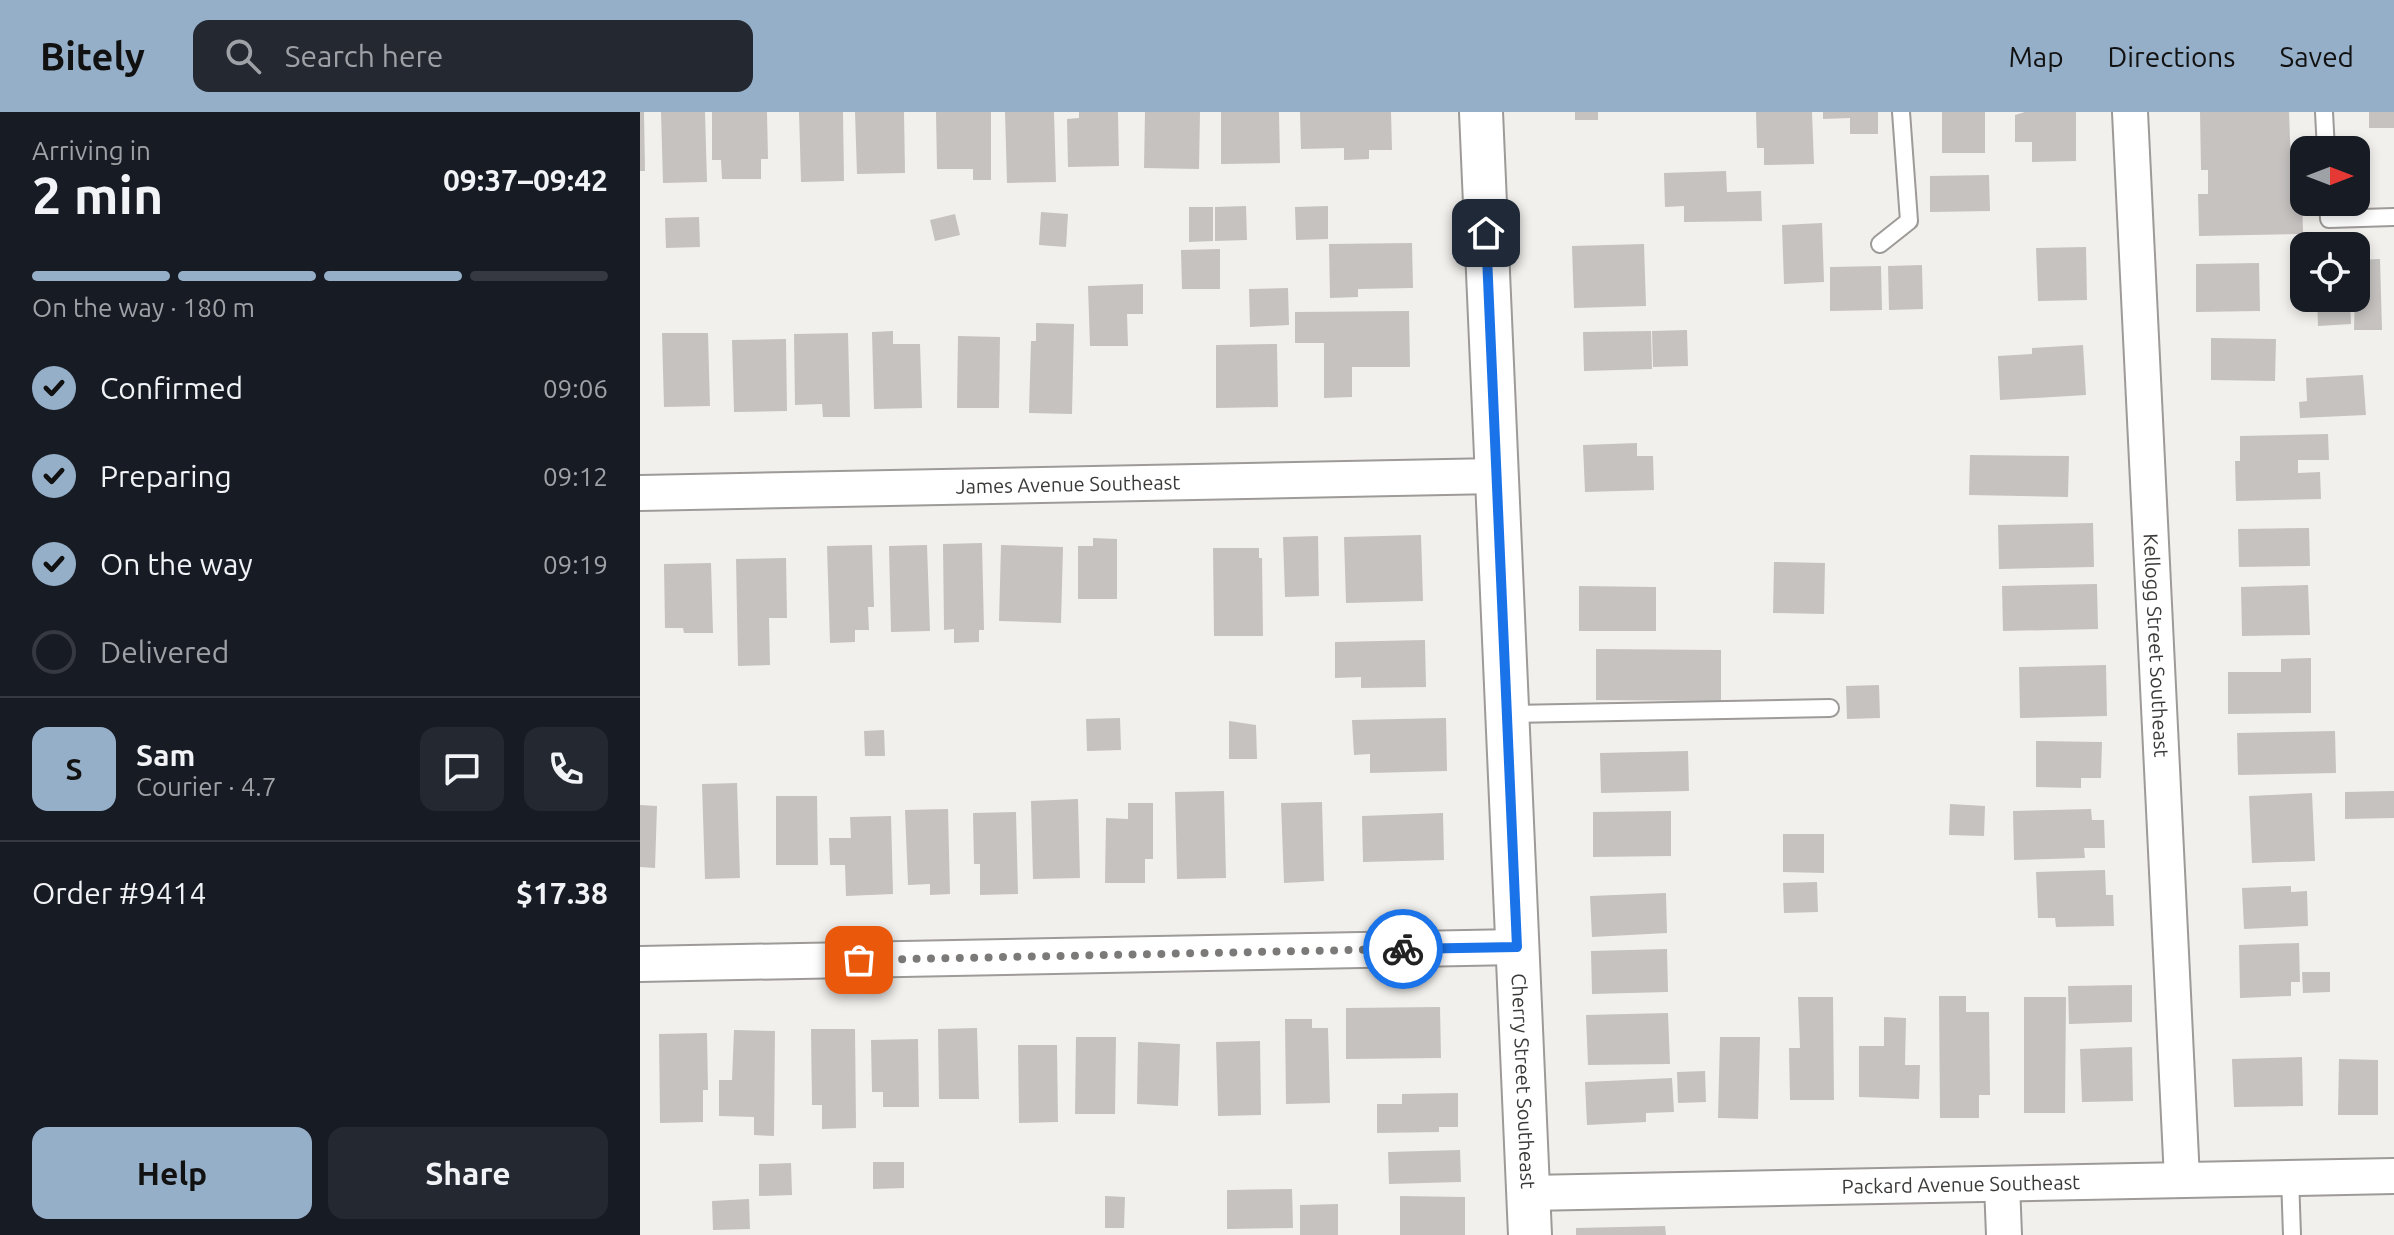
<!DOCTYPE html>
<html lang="en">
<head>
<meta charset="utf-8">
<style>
	:root { --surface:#171b24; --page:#242831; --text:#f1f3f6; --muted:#9ea1a6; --line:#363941; --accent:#95afc9 }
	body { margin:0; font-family:Ubuntu,sans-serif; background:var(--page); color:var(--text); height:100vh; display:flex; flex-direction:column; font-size:30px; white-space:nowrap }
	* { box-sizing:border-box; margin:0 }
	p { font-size:26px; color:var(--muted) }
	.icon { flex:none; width:44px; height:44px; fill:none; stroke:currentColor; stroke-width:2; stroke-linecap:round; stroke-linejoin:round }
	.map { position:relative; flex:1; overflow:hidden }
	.side { display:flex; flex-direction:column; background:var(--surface); width:640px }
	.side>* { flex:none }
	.needle { width:52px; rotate:90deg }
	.buttons { position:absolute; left:1650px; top:24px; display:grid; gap:16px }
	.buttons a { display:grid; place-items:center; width:80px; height:80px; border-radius:16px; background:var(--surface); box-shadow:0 4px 12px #0003; font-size:40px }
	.pin { position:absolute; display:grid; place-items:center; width:68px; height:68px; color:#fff; margin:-34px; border-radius:16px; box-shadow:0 4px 12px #0006 }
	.courier { position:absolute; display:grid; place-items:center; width:80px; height:80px; margin:-40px; border:6px solid #1a73e8; border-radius:50%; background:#fff; color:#222; box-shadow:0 2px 10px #0007 }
	.summary em { font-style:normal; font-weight:700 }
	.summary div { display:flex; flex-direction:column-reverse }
	.summary { display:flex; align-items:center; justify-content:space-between; height:136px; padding:0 32px }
	h1 { font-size:52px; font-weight:700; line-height:60px }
	.bar { display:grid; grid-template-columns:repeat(4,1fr); gap:12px 8px; align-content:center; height:96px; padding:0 32px }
	.bar i { height:10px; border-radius:6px; background:var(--line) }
	.bar .selected { background:var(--accent) }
	.bar p { grid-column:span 4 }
	.line { display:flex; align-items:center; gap:20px; padding:0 32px; border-top:2px solid var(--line) }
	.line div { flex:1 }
	.round { display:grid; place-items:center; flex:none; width:84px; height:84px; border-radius:16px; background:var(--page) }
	ol { padding:0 32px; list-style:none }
	li { display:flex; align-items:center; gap:24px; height:88px }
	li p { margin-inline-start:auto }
	li .icon { padding:8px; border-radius:50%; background:var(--accent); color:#111; stroke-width:4 }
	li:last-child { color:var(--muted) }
	li i { width:44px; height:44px; border:4px solid var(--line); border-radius:50% }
	.primary-button { display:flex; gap:16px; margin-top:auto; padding:16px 32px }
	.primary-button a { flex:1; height:92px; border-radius:16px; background:var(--accent); color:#111; font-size:32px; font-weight:700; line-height:92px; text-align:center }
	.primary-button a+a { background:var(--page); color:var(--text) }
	header { display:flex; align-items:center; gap:48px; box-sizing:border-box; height:112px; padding:0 40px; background:var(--accent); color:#111 }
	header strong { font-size:38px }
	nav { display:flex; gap:44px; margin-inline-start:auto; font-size:28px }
	.search { width:560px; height:72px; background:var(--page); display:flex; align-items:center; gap:20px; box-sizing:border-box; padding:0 28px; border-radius:16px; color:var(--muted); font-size:30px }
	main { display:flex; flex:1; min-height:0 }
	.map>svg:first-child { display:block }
	.building { fill:#c5c2c0 }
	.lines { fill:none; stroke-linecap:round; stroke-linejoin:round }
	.service-casing { stroke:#9d9a98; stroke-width:20 }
	.minor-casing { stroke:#9d9a98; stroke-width:38 }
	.tertiary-casing { stroke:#9d9a98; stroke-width:46 }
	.service { stroke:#fff; stroke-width:16 }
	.minor { stroke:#fff; stroke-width:34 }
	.tertiary { stroke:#fff; stroke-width:42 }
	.done { stroke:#7b7a78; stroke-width:8; stroke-dasharray:0 14.4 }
	.route { stroke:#1a73e8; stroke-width:10 }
	.labels { text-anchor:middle; stroke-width:6; stroke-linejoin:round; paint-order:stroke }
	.street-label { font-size:20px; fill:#3b3a39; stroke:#fffdfc }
</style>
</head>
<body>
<header>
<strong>Bitely</strong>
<div class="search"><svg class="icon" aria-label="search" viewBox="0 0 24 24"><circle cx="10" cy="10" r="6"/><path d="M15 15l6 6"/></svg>Search here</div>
<nav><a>Map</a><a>Directions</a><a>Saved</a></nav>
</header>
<main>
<section class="side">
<div class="summary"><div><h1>2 min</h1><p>Arriving in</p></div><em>09:37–09:42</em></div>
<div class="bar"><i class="selected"></i><i class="selected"></i><i class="selected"></i><i></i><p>On the way · 180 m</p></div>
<ol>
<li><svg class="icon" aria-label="check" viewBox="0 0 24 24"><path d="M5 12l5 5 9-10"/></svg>Confirmed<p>09:06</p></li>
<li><svg class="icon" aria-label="check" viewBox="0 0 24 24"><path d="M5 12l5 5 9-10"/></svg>Preparing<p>09:12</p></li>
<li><svg class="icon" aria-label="check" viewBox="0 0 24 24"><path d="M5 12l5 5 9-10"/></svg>On the way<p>09:19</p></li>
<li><i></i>Delivered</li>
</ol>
<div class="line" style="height:144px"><b class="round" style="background:var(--accent);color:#111">S</b><div><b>Sam</b><p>Courier · 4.7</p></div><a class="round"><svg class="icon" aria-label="chat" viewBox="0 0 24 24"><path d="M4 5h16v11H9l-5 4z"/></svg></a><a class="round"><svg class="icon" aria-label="phone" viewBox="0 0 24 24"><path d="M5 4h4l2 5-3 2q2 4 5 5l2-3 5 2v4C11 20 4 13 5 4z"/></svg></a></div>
<div class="line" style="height:104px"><div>Order #9414</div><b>$17.38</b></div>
<div class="primary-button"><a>Help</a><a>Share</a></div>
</section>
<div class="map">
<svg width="1754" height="1123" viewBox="0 0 1754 1123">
	<rect width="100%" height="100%" fill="#f2f0ed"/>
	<g class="building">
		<polygon points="0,0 4,0 5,59 0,59"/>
		<polygon points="21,0 65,0 67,70 23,71"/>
		<polygon points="72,0 127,0 128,47 121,47 121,67 82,67 81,48 72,48"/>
		<polygon points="159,0 203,0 204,69 161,70"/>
		<polygon points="215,0 264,0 265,61 217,62"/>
		<polygon points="296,0 351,0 351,68 333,68 333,57 297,57"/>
		<polygon points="365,0 414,0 416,70 367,71"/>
		<polygon points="439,0 478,0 479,54 428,55 427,7 439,6"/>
		<polygon points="505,0 560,0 559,57 504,56"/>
		<polygon points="581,0 639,0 640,51 581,52"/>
		<polygon points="660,0 751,0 752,38 729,38 729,47 704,48 704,36 661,37"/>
		<rect x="935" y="0" width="23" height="8"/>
		<polygon points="1116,0 1172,0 1174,52 1124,53 1124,36 1117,36"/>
		<polygon points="1183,0 1238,0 1238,22 1210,22 1210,6 1183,7"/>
		<rect x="1302" y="0" width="43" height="41"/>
		<polygon points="1385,0 1436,0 1436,49 1392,50 1392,30 1375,30 1375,3"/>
		<polygon points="1560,0 1649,0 1652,79 1662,79 1663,122 1559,124 1558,82 1568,82 1568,58 1561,58"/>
		<rect x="1729" y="0" width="25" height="16"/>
		<polygon points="1086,59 1087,80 1121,79 1122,109 1044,110 1044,94 1025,95 1024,61"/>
		<polygon points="1349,63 1350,99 1290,100 1290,64"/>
		<polygon points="606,94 607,128 575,129 575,95"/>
		<polygon points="688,94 688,127 656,128 655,95"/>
		<polygon points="549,95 573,95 573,129 549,130"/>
		<polygon points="401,100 428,102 426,135 399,133"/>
		<polygon points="315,102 320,123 295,129 290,108"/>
		<polygon points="59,105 60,135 26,136 25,106"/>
		<polygon points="1182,111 1184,170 1144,172 1142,113"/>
		<polygon points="772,131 773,176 718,177 718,185 690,186 689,132"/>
		<polygon points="1004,132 1006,194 934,196 932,134"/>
		<polygon points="1446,135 1447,188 1398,189 1396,136"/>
		<polygon points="580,137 580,177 542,177 541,138"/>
		<polygon points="1740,147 1742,218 1714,218 1716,148"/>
		<polygon points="1619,151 1620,199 1556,200 1556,152"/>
		<polygon points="1282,153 1283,197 1249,198 1248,154"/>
		<polygon points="1241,154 1242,198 1190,199 1190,155"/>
		<polygon points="503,172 503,202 487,202 488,234 450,234 448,174"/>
		<polygon points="648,176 649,213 610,215 609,177"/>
		<polygon points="1677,186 1710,186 1711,212 1678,214"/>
		<polygon points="769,199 770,255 712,255 712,285 684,286 684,231 655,231 655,200"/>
		<polygon points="396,211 434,212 432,302 389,301 391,229 396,229"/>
		<polygon points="1047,218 1048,254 1013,255 1012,219"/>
		<polygon points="253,219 253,232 280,232 282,296 234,297 232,220"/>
		<polygon points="1011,219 1012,257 944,259 943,220"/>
		<polygon points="22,221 68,221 70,294 24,295"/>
		<polygon points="208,221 210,305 183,305 182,292 155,293 154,222"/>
		<polygon points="318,224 360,225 359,296 317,296"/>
		<polygon points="1571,226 1636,227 1635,269 1571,268"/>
		<polygon points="146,227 147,299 94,300 92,228"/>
		<polygon points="637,232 638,295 576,296 576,233"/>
		<polygon points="1443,233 1446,283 1360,288 1358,244 1392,242 1392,236"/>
		<polygon points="1723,263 1726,303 1660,306 1659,290 1667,289 1666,266"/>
		<polygon points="1688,322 1689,348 1658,348 1658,361 1680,360 1681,387 1596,389 1595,349 1600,349 1600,324"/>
		<polygon points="997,331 997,344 1013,344 1014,378 945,380 943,333"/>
		<polygon points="1330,343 1429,344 1428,385 1329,383"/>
		<polygon points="1453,411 1454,455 1359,457 1358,413"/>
		<polygon points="1669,416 1670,454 1599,455 1598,417"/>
		<polygon points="781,423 783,489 706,491 704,425"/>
		<polygon points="678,424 679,484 645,485 643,425"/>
		<polygon points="453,426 477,427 477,487 438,487 438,434 453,434"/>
		<polygon points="342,431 344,518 339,518 339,530 314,531 314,517 304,518 303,432"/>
		<polygon points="232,433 234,495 228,495 229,518 215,518 215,530 190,531 187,434"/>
		<polygon points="287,433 290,519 251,520 249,434"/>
		<polygon points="361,433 423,435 421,511 359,509"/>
		<polygon points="573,436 619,436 619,446 622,446 623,524 574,524"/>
		<polygon points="146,446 147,506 129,506 130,553 98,554 96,447"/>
		<polygon points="1134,450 1185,451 1184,502 1133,501"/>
		<polygon points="71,451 73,521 44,521 43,516 25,516 24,452"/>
		<polygon points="1457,472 1458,517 1363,519 1362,474"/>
		<polygon points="1668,473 1670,523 1602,524 1601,475"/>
		<polygon points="939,474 1016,475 1016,519 939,519"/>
		<polygon points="785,528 786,575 721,576 721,565 695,566 695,530"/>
		<polygon points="956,537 1081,538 1081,589 956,588"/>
		<polygon points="1671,546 1671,601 1588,602 1588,560 1641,560 1641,547"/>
		<polygon points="1466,553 1467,604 1380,606 1379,555"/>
		<polygon points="1239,573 1240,606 1207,607 1206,574"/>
		<polygon points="480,606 481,638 447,639 446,607"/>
		<polygon points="806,606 807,659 730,661 730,642 714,643 712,608"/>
		<polygon points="589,609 616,613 617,647 589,647"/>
		<polygon points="244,618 245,644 225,644 224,619"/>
		<polygon points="1695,619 1696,661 1598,663 1597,621"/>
		<polygon points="1396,629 1462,630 1461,666 1441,666 1441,676 1396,675"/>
		<polygon points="1048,639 1049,679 961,681 960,641"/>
		<polygon points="97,671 100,766 65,767 62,672"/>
		<polygon points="584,679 586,766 537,767 535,680"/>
		<polygon points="1754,679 1754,706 1705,707 1705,680"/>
		<polygon points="1672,681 1675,749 1612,751 1609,684"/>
		<polygon points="136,684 177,684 178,753 136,753"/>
		<polygon points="438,687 440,766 393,767 391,689"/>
		<polygon points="682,690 684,769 644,771 641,691"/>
		<polygon points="488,691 513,691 513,747 505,747 505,771 465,771 466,706 488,707"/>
		<polygon points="1310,692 1345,694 1344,724 1309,723"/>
		<polygon points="0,693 17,694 15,756 0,755"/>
		<polygon points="308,697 310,782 290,783 290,772 268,773 265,698"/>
		<polygon points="1451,697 1452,708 1464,708 1465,736 1444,736 1445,746 1374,748 1373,699"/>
		<polygon points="1031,699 1031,744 953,745 953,700"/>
		<polygon points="376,700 378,782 340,783 340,752 334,752 333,701"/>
		<polygon points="803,701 804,748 723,750 722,704"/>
		<polygon points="251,704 253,782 206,784 205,753 190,753 189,726 211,726 210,705"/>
		<polygon points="1143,722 1184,722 1184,761 1143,760"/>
		<polygon points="1465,758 1466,783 1473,783 1474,814 1416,815 1415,806 1398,806 1396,760"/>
		<polygon points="1177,770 1178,800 1144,801 1143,771"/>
		<polygon points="1651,774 1651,780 1667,779 1668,814 1604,817 1602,776"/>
		<polygon points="1026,781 1027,821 952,825 950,784"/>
		<polygon points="1659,831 1660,870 1651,870 1651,884 1600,886 1599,833"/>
		<polygon points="1027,837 1028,880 952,882 951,839"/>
		<polygon points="1662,860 1690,860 1690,880 1663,881"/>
		<polygon points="1492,873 1492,910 1429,912 1428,874"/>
		<polygon points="1299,884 1326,884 1326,900 1349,900 1350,983 1339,983 1339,1006 1300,1006"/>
		<polygon points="1158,885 1193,885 1194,988 1150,988 1149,936 1160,936"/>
		<polygon points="1384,885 1426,885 1425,1001 1384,1001"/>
		<polygon points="800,895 801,946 706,947 706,896"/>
		<polygon points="1028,901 1030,952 948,953 946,903"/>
		<polygon points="1244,905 1266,906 1265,953 1280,953 1279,987 1219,985 1219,934 1244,934"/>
		<polygon points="645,907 672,907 672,916 688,916 690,991 646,992"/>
		<polygon points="337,916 339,987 299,987 298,917"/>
		<polygon points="171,917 215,917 216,1016 182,1017 182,993 172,993"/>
		<polygon points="94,918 135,919 134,1024 114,1023 114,1005 79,1004 79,968 92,968"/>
		<polygon points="67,921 68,978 63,978 63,1010 20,1011 19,922"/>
		<polygon points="436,925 476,925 475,1002 435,1002"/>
		<polygon points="1080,925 1120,925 1118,1007 1078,1006"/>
		<polygon points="278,927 279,995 243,995 243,980 232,980 231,928"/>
		<polygon points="620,929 621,1003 578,1004 576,930"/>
		<polygon points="498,930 540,932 538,994 497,992"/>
		<polygon points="378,933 417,933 418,1010 379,1011"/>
		<polygon points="1492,935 1493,989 1442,990 1440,937"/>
		<polygon points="1662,945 1663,994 1594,995 1592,947"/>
		<polygon points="1699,947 1738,948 1738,1003 1698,1003"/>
		<polygon points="1065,959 1066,990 1038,991 1037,960"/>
		<polygon points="1032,966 1034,1000 1006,1001 1006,1010 947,1013 945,970"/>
		<polygon points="818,981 818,1015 799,1015 799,1020 737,1021 737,992 762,992 762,982"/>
		<polygon points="820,1038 821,1070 749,1072 748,1040"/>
		<polygon points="233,1050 264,1050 264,1076 233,1077"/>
		<polygon points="151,1051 152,1083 119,1084 119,1052"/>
		<polygon points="652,1077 653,1116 587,1117 587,1078"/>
		<polygon points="465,1084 485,1085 484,1116 465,1116"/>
		<polygon points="760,1084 825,1085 825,1123 760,1123"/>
		<polygon points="109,1087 110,1117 73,1118 72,1089"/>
		<polygon points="698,1092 698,1123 660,1123 660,1093"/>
		<polygon points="1025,1114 1026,1123 936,1123 936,1116"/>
	</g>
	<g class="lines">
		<defs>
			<g id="service">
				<polyline points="1684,0 1686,38"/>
				<polyline points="1688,90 1689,107 1754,105"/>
				<polyline points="1240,132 1269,109 1261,0"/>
				<polyline points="868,602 1190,596"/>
				<polyline points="1650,1065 1652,1123"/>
			</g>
			<g id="minor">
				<path id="s1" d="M1490 0 1542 1067"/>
				<path id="s2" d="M0 381 856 364"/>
				<polyline points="0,852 877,835"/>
				<polyline points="1362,1072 1364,1123"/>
				<path id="s3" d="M889 1081 1754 1064"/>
			</g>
			<g id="tertiary">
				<path id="s4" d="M841 0 890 1123"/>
			</g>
		</defs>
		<use href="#service" class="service-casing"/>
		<use href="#minor" class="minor-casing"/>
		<use href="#tertiary" class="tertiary-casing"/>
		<use href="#service" class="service"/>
		<use href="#minor" class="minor"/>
		<use href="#tertiary" class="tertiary"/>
	</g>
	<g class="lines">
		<polyline class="done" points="219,848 763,837"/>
		<polyline class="route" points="763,837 877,835 846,121"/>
	</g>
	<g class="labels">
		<g class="street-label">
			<text dy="7" stroke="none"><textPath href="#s2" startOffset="428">James Avenue Southeast</textPath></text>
			<text dy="7" stroke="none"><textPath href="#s1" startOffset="534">Kellogg Street Southeast</textPath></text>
			<text dy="7" stroke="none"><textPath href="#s4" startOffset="970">Cherry Street Southeast</textPath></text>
			<text dy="7" stroke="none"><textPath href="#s3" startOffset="432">Packard Avenue Southeast</textPath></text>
		</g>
	</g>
</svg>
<div class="buttons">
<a><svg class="needle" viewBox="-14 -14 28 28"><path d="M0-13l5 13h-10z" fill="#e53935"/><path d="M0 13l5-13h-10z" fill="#9ea1a6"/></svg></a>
<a><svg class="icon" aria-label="locate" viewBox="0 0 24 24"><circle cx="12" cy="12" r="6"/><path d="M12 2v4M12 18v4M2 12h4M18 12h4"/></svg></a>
</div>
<div class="pin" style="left:219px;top:848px;background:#ea580c"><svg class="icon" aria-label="bag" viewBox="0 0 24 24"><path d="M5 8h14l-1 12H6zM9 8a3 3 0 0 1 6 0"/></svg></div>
<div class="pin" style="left:846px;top:121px;background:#1f2937"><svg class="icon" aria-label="home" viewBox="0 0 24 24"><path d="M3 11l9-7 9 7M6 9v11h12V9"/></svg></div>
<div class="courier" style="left:763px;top:837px"><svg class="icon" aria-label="bike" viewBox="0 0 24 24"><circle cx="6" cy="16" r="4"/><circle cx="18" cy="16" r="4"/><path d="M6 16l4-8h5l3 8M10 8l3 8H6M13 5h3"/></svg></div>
</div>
</main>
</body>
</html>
